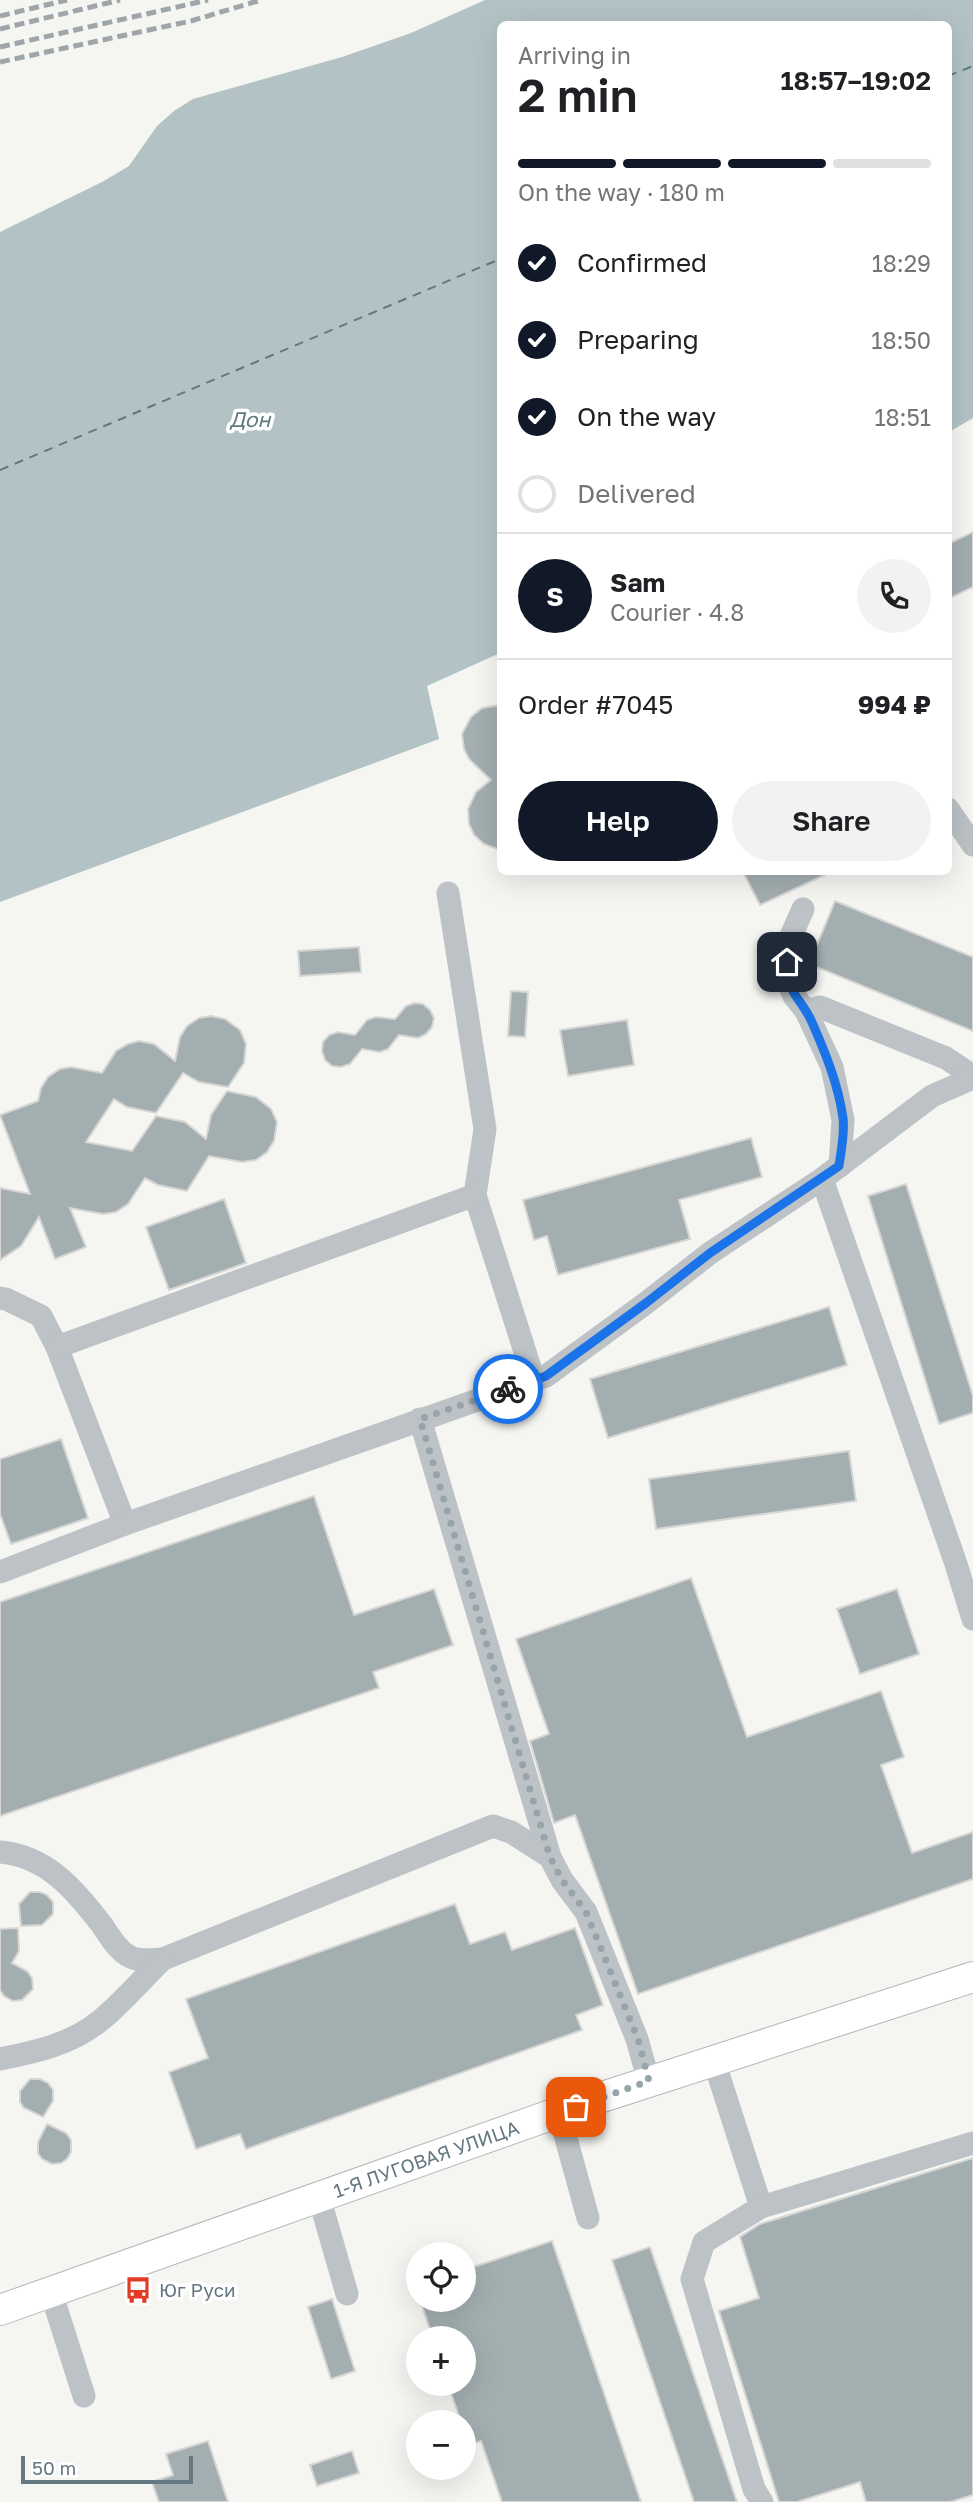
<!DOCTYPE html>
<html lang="en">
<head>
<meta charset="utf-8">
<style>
	:root { --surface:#fff; --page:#f2f2f2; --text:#202124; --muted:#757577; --line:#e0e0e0; --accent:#111827 }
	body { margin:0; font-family:"Golos Text",sans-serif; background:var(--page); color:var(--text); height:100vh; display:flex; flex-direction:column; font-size:26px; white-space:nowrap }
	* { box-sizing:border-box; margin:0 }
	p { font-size:23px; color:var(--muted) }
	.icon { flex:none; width:38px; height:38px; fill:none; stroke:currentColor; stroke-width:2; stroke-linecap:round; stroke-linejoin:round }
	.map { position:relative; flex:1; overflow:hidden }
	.panel { position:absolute; left:497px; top:21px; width:455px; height:854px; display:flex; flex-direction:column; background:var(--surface); border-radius:10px; box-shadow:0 7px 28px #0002 }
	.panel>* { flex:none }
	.buttons { position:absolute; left:406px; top:2242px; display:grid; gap:14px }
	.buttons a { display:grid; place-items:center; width:70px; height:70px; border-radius:50%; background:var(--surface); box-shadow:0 7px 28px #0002; font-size:35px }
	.scale { position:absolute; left:21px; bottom:18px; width:172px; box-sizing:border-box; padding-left:7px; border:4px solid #657983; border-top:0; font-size:19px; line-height:24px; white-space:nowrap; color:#657983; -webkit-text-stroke:5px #fff; paint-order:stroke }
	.pin { position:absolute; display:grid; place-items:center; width:60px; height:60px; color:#fff; margin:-30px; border-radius:14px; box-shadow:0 4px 10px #0006 }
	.courier { position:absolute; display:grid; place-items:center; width:70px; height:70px; margin:-35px; border:5px solid #1a73e8; border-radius:50%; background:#fff; color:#222; box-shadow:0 2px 9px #0007 }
	.overview em { font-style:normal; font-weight:600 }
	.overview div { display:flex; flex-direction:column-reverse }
	.overview { display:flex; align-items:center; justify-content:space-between; height:119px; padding:0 21px }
	h1 { font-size:46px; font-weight:600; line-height:52px }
	.bar { display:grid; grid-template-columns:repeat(4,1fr); gap:10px 7px; align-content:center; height:84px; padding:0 21px }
	.bar i { height:9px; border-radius:5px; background:var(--line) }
	.bar .current { background:var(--accent) }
	.bar p { grid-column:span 4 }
	.line { display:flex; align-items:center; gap:18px; padding:0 21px; border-top:2px solid var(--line) }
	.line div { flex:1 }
	.round { display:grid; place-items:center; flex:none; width:74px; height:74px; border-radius:37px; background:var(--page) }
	ol { padding:0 21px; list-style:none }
	li { display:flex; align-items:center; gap:21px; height:77px }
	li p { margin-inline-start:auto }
	li .icon { padding:7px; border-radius:50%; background:var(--accent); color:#fff; stroke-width:4 }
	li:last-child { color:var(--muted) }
	li i { width:38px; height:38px; border:4px solid var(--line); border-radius:50% }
	.action { display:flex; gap:14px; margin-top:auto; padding:14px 21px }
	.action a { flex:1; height:80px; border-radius:42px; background:var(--accent); color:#fff; font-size:28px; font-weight:600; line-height:80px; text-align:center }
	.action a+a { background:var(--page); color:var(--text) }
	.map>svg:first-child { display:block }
	.water { fill:#b3c3c5 }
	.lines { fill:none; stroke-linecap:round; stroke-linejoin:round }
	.ferry { stroke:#607b7f; stroke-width:2; stroke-dasharray:9 7; stroke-linecap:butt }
	.building { fill:#a3aeb1; stroke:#d7d6d4; stroke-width:2 }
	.major-casing { stroke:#b0b6b9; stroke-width:32 }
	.minor { stroke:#bcc2c5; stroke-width:23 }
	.major { stroke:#fff; stroke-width:30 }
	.rail { stroke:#9ea6aa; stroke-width:5; stroke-dasharray:10 5; stroke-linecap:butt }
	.done { stroke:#97a4aa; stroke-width:7; stroke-dasharray:0 12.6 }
	.route { stroke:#1a73e8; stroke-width:9 }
	.labels { text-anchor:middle; stroke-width:7; stroke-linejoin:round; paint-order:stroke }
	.street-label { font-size:19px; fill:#657983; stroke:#fff }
	.poi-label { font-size:19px; fill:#657983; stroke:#fff; text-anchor:start }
	.water-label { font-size:21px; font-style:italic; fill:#607b7f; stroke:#fff }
</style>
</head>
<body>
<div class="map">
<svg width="973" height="2502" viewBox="0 0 973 2502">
	<rect width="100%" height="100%" fill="#f5f5f2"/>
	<polygon class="water" points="485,0 973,0 973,418 949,432 948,24 500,24 500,653 427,686 439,739 0,902 0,232 102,182 129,166 157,126 174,111 193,99 342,57 411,33"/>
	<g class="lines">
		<g class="ferry">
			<polyline points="948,76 973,66"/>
			<polyline points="0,470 500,259"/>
		</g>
	</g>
	<g class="building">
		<polygon points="973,532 973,587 948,599 948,544"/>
		<polygon points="500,705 500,850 484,844 474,835 469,824 468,809 476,792 491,780 469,759 464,749 462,734 471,717 482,708"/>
		<polygon points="743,872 831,872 760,905"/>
		<polygon points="835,901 973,957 973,1031 809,964"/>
		<polygon points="359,947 361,972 300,976 298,951"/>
		<polygon points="511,991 528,992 525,1037 508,1036"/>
		<polygon points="414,1003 423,1004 430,1010 434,1018 432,1027 426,1034 418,1038 399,1035 388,1049 380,1052 362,1049 350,1064 341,1067 332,1066 325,1060 322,1051 323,1042 329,1035 338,1032 355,1035 367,1020 376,1017 395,1019 406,1006"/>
		<polygon points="211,1016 225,1019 240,1030 246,1044 244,1063 228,1087 199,1082 183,1073 156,1113 127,1107 114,1099 86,1142 132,1151 156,1116 185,1122 206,1139 211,1115 227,1091 256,1097 271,1109 277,1122 274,1141 267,1152 256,1160 242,1162 209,1156 187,1191 158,1185 145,1178 128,1204 116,1212 103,1214 70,1208 86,1247 55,1259 39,1217 21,1246 0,1260 0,1188 30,1194 0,1115 38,1101 41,1088 48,1077 60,1069 71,1067 102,1073 116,1051 128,1044 139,1041 154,1044 175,1061 180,1037 187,1026 199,1018"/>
		<polygon points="627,1020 634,1065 568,1076 560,1030"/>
		<polygon points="751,1138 762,1177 679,1200 690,1239 558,1275 547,1236 534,1240 523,1200"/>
		<polygon points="906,1184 973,1396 973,1413 939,1424 868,1196"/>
		<polygon points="224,1199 246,1263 169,1290 146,1227"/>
		<polygon points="829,1307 847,1365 608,1438 590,1379"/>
		<polygon points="61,1439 88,1518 11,1544 0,1514 0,1459"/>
		<polygon points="849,1451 856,1501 656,1529 649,1479"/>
		<polygon points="314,1496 354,1615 434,1589 453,1645 373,1672 379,1688 0,1816 0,1602"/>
		<polygon points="691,1578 747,1737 881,1691 904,1757 881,1765 912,1853 973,1832 973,1879 638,1994 575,1815 554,1823 530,1741 549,1734 516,1639"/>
		<polygon points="897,1589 919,1654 860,1674 837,1609"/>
		<polygon points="30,1892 40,1892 47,1895 53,1902 53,1914 42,1925 21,1926 19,1904"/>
		<polygon points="455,1904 470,1944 505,1932 512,1950 575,1928 603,2005 576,2015 582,2030 246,2149 240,2134 196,2149 169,2072 208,2058 186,1999"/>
		<polygon points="18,1928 19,1951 12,1963 27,1971 32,1978 33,1989 22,2000 13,2001 4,1996 0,1990 0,1929"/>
		<polygon points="30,2079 40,2079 48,2083 53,2090 53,2101 43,2117 24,2108 20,2102 20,2091"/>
		<polygon points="47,2124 66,2133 71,2140 71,2152 67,2159 61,2163 52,2164 42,2159 38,2153 38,2142"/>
		<polygon points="973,2158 973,2495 950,2502 866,2502 860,2482 797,2502 779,2502 719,2311 759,2298 740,2237 760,2224"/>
		<polygon points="552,2241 641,2502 502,2502 481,2441 469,2445 464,2422 461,2422 448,2384 464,2384 464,2338 433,2338 420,2300 464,2300 464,2270"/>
		<polygon points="650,2247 737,2502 694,2502 612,2260"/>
		<polygon points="332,2299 355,2371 331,2379 308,2307"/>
		<polygon points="208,2441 228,2502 159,2502 152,2482 173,2475 166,2454"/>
		<polygon points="352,2451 359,2473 317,2486 310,2465"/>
	</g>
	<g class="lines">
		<defs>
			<g id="major">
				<path id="s1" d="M0 2310 593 2100 973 1977"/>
			</g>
		</defs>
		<use href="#major" class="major-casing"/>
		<g class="minor">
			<polyline points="948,809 973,845"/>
			<polyline points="448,893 485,1129 475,1195 534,1380"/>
			<polyline points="803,909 787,945 787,979 794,996 806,1011 832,1067 843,1120 840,1166"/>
			<polyline points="806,1011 820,1007 946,1058 973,1076"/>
			<polyline points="822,1179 956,1564 973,1619"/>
			<polyline points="0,1298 6,1299 41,1316 57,1347 125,1524"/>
			<polyline points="57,1347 475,1195"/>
			<polyline points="420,1419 550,1857"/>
			<polyline points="0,1572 125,1524 546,1376 646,1303 710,1253 822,1179 932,1096 973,1078"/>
			<path d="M0 1852C47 1856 75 1890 102 1925 110 1937 121 1956 136 1959 144 1961 155 1959 163 1959L493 1826 511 1832 550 1857 562 1880 586 1912 637 2039 649 2082"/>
			<path d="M0 2059C36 2052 72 2044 101 2020 123 2002 142 1979 163 1959"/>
			<polyline points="714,2061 761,2207"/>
			<polyline points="559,2113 588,2218"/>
			<polyline points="319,2197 347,2294"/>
			<polyline points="51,2292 84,2396"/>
			<polyline points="762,2502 754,2489 692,2279 704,2242 761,2207 973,2143"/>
		</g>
		<use href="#major" class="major"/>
		<g class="rail">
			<polyline points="0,16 67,0"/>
			<polyline points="0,29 120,0"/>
			<polyline points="0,47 208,0"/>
			<polyline points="0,62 191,21 261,0"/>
		</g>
	</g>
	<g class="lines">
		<polyline class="done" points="508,1389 420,1419 550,1857 562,1880 586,1912 638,2039 649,2081 576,2107"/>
		<path class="route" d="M508 1389 546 1376 646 1303 710 1253 839 1166C841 1151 845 1133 843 1118 838 1083 825 1052 811 1020 798 994 788 996 787 962"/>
	</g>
	<defs>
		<symbol id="bus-bare" viewBox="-9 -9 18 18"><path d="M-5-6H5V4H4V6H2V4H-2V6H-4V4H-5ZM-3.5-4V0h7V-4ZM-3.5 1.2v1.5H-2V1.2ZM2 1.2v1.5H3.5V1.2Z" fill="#e13b26" stroke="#fff" stroke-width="2.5" paint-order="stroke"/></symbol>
	</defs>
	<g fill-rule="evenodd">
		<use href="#bus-bare" x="119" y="2271" width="38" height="38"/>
	</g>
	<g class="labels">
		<g class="street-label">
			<text dy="7" stroke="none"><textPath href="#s1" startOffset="452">1-Я ЛУГОВАЯ УЛИЦА</textPath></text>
		</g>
		<g class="poi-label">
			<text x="159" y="2297">Юг Руси</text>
		</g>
		<g class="water-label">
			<text x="250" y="427">Дон</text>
		</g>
	</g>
</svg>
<div class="buttons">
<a><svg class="icon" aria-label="locate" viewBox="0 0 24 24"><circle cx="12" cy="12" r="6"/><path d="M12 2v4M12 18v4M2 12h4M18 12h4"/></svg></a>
<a>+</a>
<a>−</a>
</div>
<div class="scale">50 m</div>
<div class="pin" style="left:576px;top:2107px;background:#ea580c"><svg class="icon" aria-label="bag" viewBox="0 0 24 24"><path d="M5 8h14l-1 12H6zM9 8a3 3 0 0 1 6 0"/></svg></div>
<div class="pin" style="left:787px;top:962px;background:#1f2937"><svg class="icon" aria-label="home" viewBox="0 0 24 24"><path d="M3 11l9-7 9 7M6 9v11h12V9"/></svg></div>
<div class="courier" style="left:508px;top:1389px"><svg class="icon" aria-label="bike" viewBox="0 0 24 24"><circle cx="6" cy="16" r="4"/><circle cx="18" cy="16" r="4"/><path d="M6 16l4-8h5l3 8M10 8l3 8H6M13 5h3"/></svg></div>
<section class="panel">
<div class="overview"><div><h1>2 min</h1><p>Arriving in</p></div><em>18:57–19:02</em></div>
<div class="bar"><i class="current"></i><i class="current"></i><i class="current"></i><i></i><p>On the way · 180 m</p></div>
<ol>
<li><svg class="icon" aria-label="check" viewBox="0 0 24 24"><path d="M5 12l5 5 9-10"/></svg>Confirmed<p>18:29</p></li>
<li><svg class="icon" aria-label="check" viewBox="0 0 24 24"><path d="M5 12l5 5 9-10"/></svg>Preparing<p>18:50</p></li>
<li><svg class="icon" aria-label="check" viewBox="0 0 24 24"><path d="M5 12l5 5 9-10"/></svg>On the way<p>18:51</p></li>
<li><i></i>Delivered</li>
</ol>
<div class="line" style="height:126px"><b class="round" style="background:var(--accent);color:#fff">S</b><div><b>Sam</b><p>Courier · 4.8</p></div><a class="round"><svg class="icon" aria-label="phone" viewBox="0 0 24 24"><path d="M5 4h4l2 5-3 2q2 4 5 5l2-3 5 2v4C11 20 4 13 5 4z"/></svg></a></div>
<div class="line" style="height:91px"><div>Order #7045</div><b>994 ₽</b></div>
<div class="action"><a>Help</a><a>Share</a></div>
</section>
</div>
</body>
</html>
